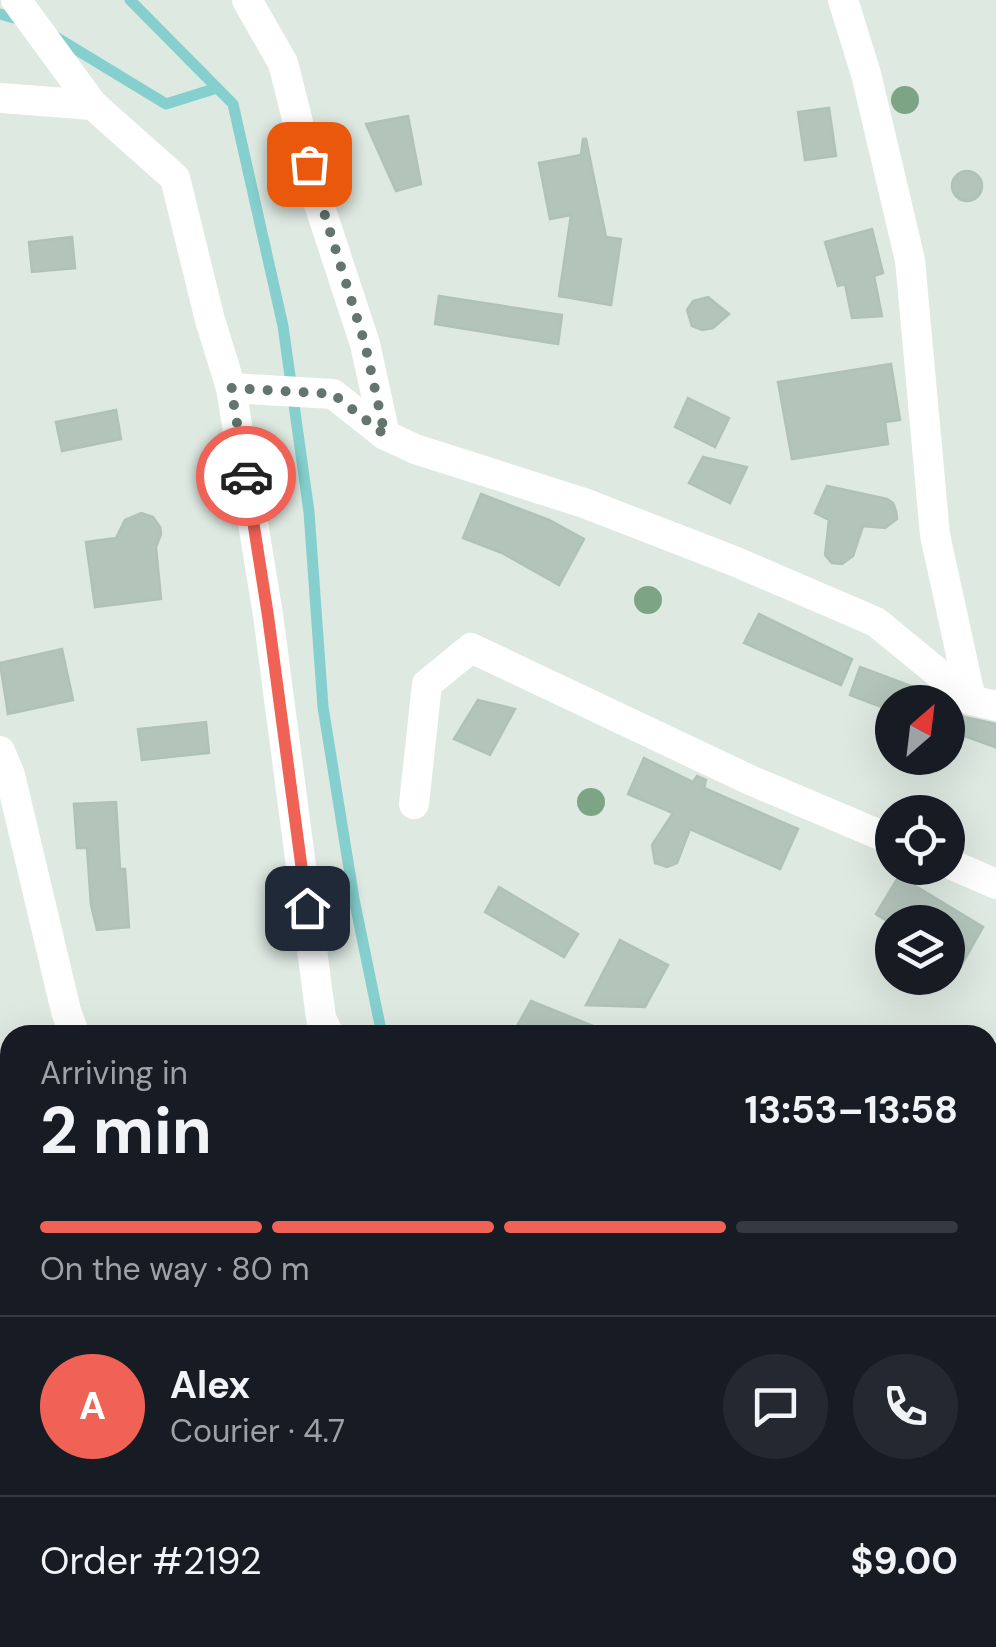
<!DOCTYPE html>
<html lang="en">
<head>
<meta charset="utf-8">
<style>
	:root { --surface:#171b24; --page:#242831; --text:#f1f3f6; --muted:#9ea1a6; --line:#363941; --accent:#f06255 }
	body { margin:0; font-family:"DM Sans",sans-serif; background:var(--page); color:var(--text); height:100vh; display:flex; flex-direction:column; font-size:38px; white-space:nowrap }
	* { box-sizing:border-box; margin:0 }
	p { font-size:32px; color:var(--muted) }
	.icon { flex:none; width:55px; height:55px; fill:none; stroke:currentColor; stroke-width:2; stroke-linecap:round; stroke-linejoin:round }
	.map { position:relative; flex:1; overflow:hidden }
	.details { position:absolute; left:0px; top:1025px; width:998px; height:622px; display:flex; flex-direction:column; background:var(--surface); border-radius:30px 30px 0 0; box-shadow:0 10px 40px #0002 }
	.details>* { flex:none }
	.needle { width:65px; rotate:28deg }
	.controls { position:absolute; left:875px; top:685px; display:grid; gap:20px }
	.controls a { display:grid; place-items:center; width:90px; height:90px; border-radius:50%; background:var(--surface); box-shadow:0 10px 40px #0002; font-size:50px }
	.pin { position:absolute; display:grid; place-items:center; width:85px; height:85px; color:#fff; margin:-42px; border-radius:20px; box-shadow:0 5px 15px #0006 }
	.courier { position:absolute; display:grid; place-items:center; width:100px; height:100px; margin:-50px; border:8px solid #f06255; border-radius:50%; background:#fff; color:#222; box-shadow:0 2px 12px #0007 }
	.overview em { font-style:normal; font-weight:700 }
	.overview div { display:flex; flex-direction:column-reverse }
	.overview { display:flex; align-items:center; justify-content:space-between; height:170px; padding:0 40px }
	h1 { font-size:65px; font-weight:700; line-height:75px }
	.bar { display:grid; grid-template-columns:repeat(4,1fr); gap:15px 10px; align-content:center; height:120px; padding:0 40px }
	.bar i { height:12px; border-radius:8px; background:var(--line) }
	.bar .selected { background:var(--accent) }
	.bar p { grid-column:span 4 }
	.line { display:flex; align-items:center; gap:25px; padding:0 40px; border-top:2px solid var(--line) }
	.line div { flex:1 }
	.round { display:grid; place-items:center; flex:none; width:105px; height:105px; border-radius:52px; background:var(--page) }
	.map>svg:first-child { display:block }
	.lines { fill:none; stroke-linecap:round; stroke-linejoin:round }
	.stream { stroke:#85cfce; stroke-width:11 }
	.building { fill:#b3c4bb; stroke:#b0c2b8; stroke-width:2.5 }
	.minor { stroke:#fff; stroke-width:30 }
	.tree { fill:#7ca586 }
	.done { stroke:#62766d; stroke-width:10; stroke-dasharray:0 18 }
	.route { stroke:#f06255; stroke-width:12 }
</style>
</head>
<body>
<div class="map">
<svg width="996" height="1647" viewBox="0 0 996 1647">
	<rect width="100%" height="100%" fill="#dee9e2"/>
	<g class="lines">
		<g class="stream">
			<polyline points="130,0 233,104 283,326 309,512 323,707 354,899 382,1035"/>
			<polyline points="0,14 25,21"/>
			<polyline points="54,36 166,104 217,88"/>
		</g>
	</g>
	<g class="building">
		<polygon points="829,108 836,156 805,160 798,112"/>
		<polygon points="408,116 421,184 396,191 366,124"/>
		<polygon points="583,139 586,139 606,237 621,239 611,305 559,296 571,215 550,219 539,163 581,155"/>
		<circle cx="967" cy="186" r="15"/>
		<polygon points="872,229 883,273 874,276 882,316 852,318 845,284 838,286 825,242"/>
		<polygon points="72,237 75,268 32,272 29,242"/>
		<polygon points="439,296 562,315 558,344 435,324"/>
		<polygon points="708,297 729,314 713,328 702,330 692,326 687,310 693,301"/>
		<polygon points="891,364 900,420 885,422 888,444 792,459 778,382"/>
		<polygon points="688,398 729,418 715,447 675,427"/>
		<polygon points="116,410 121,439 62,451 56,422"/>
		<polygon points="703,457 747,467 730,503 689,483"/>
		<polygon points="827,486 887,499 893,503 896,511 897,519 885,528 863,526 853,556 842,564 832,563 825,555 829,520 815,513"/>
		<polygon points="481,494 549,520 584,539 559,585 502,553 463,538"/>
		<polygon points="141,513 153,517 160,527 161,534 156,547 161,599 95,607 86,542 116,538 125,520"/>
		<polygon points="759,614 852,659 841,685 744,643"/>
		<polygon points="62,649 73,700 8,714 0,663"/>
		<polygon points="860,667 930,693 944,702 892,702 892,711 850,695"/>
		<polygon points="478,700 515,709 490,755 454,739"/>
		<polygon points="948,705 964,717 996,724 995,747 948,730"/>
		<polygon points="206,722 209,753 142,760 138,729"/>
		<polygon points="644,758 693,782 697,776 706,780 704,788 798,829 780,869 690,829 677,863 667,867 655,863 652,845 673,813 628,794"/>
		<polygon points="116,802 120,869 125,869 129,927 97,930 91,905 87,848 77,848 74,804"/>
		<polygon points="899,876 983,927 961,966 948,958 948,922 892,924 876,914"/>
		<polygon points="499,887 578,934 564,957 485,912"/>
		<polygon points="620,940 668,965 645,1007 586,1005"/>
		<polygon points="531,1001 613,1034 612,1035 512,1035"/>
	</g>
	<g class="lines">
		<g class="minor">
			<polyline points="16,0 93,105"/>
			<polyline points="247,0 283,63 317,198 365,344 385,435 415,449 584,503 734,561 876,622 971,700 996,706"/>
			<polyline points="843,0 866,74 910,260 935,535 971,700"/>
			<polyline points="0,98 93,105 175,178 210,320 231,388 333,394 385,435"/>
			<polyline points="231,388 268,615 321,1018 329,1035"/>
			<polyline points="0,751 10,775 66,1011 75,1035"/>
			<polyline points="414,804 427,684 471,648 750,780 892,840"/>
			<polyline points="948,863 996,884"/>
			<polyline points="988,1200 996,1192"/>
			<polyline points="988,1389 996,1393"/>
			<polyline points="988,1535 996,1521"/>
			<polyline points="392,1638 396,1647"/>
			<polyline points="279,1647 290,1638"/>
		</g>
	</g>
	<g class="tree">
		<circle cx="905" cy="100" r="14"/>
		<circle cx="648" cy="600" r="14"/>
		<circle cx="591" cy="802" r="14"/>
	</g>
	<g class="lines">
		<polyline class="done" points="246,476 231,388 333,394 385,435 365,344 309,164"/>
		<polyline class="route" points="246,476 268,616 307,908"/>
	</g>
</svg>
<div class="controls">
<a><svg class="needle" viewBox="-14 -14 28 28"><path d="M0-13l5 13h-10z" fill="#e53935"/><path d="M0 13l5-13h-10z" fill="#9ea1a6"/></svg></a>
<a><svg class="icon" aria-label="locate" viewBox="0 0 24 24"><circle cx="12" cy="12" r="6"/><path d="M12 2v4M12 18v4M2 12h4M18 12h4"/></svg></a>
<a><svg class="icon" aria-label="layers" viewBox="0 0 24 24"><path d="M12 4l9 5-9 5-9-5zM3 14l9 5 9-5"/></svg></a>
</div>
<div class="pin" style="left:309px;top:164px;background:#ea580c"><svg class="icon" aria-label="bag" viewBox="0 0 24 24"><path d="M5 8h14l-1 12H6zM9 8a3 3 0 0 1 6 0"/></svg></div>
<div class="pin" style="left:307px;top:908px;background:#1f2937"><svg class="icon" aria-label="home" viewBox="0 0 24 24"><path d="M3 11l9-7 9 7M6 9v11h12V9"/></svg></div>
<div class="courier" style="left:246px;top:476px"><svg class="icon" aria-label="car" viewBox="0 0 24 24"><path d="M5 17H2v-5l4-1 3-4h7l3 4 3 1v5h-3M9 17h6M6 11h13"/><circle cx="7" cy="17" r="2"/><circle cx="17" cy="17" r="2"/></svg></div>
<section class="details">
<div class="overview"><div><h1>2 min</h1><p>Arriving in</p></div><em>13:53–13:58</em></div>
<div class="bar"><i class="selected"></i><i class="selected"></i><i class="selected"></i><i></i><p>On the way · 80 m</p></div>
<div class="line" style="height:180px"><b class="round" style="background:var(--accent);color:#fff">A</b><div><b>Alex</b><p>Courier · 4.7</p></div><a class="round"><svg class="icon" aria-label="chat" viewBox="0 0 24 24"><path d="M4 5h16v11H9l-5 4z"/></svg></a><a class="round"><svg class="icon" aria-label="phone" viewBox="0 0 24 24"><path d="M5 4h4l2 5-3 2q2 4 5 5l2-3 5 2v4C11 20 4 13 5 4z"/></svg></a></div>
<div class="line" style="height:130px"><div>Order #2192</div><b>$9.00</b></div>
</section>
</div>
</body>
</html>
